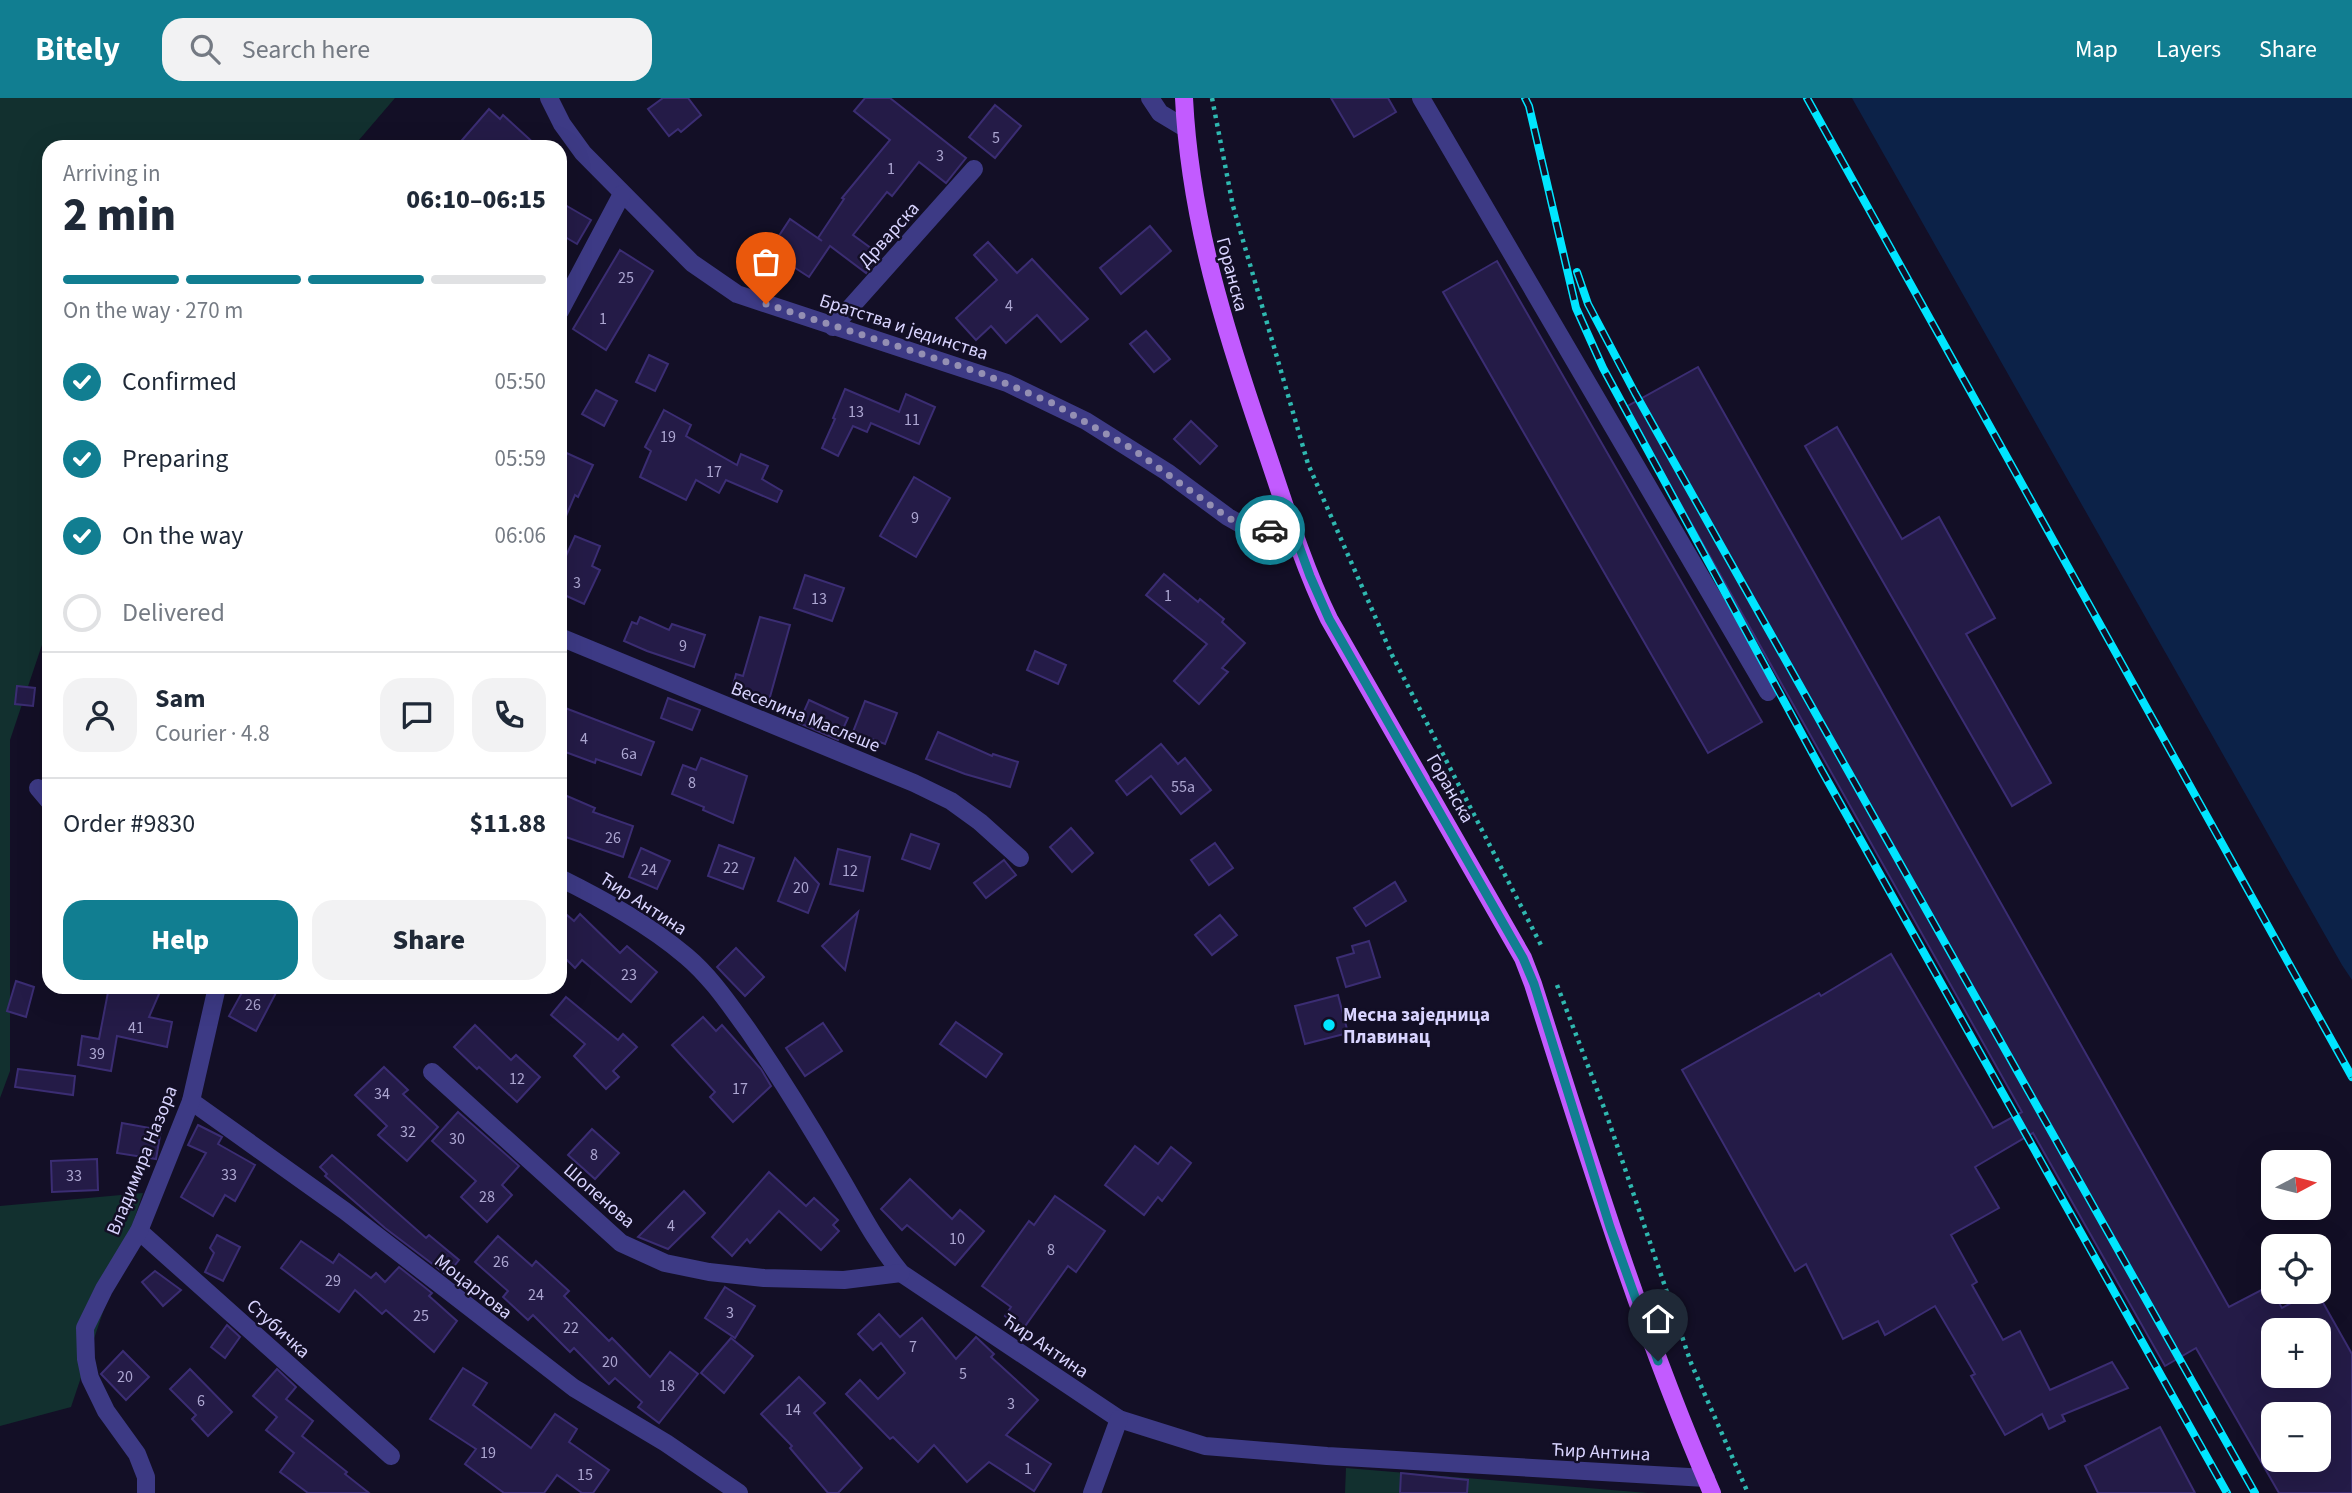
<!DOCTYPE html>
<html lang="en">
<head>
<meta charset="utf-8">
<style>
	:root { --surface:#fff; --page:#f2f2f3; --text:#1f2937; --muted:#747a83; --line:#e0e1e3; --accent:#117e91 }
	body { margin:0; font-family:"Source Sans 3",sans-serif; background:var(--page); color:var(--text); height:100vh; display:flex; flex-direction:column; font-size:26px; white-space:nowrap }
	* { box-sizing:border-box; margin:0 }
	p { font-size:23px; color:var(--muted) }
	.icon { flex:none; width:38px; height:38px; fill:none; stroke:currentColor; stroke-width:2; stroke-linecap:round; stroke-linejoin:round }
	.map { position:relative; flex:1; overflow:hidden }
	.drawer { position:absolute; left:42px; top:42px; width:525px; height:854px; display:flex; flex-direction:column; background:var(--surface); border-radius:21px; box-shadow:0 7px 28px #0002 }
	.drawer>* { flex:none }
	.needle { width:46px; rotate:83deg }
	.controls { position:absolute; left:2261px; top:1052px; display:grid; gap:14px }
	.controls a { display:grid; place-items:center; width:70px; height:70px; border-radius:14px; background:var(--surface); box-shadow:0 7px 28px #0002; font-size:35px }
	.pin { position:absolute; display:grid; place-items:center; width:60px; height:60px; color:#fff; margin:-72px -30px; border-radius:50% 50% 50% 0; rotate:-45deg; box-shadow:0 0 7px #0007 }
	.pin .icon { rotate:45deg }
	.courier { position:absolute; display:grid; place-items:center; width:70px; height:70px; margin:-35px; border:5px solid #117e91; border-radius:50%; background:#fff; color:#222; box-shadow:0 2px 9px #0007 }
	.headline em { font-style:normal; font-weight:800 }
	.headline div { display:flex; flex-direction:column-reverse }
	.headline { display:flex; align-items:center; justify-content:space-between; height:119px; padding:0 21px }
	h1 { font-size:46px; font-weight:800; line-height:52px }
	.bar { display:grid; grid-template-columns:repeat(4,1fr); gap:10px 7px; align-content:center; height:84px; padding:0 21px }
	.bar i { height:9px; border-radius:5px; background:var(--line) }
	.bar .selected { background:var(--accent) }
	.bar p { grid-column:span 4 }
	.line { display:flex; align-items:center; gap:18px; padding:0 21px; border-top:2px solid var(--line) }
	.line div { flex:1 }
	.round { display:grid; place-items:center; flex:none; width:74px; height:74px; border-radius:21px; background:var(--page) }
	ol { padding:0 21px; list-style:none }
	li { display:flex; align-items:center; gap:21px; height:77px }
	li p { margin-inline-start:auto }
	li .icon { padding:7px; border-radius:50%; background:var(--accent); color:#fff; stroke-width:4 }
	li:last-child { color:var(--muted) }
	li i { width:38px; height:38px; border:4px solid var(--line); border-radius:50% }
	.button { display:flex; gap:14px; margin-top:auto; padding:14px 21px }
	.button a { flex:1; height:80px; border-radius:21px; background:var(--accent); color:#fff; font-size:28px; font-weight:800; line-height:80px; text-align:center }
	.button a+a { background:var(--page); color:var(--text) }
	header { display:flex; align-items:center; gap:42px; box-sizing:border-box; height:98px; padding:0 35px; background:var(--accent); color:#fff }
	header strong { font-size:33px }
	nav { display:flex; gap:38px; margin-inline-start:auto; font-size:24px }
	.search { width:490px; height:63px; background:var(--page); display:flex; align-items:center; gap:18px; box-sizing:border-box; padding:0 24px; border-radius:21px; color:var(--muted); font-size:26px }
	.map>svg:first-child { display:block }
	.green { fill:#12302f }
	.water { fill:#0c2248 }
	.building { fill:#241b47; stroke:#3b2d73; stroke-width:2; fill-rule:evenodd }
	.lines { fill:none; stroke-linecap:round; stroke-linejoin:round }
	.path { stroke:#2fb8b0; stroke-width:4.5; stroke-dasharray:3.5 5; stroke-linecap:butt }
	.minor { stroke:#3d3a85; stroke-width:18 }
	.major { stroke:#c25bff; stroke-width:18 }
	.rail-casing { stroke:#00e5ff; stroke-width:8 }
	.rail { stroke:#130f26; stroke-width:5; stroke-dasharray:16; stroke-linecap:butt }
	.done { stroke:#948fb3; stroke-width:7; stroke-dasharray:0 12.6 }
	.route { stroke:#117e91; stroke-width:9 }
	.poi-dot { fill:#00e5ff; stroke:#130f26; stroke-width:2.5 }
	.labels { text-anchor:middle; stroke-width:5; stroke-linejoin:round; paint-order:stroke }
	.number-label { font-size:16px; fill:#aca6d1 }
	.street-label { font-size:19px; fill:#d9d4ff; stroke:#130f26 }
	.poi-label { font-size:19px; font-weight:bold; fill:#d9d4ff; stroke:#130f26; text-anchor:start }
</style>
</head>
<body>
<header>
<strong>Bitely</strong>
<div class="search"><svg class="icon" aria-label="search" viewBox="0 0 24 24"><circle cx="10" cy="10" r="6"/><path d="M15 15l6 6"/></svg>Search here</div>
<nav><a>Map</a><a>Layers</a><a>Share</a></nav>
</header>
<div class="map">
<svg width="2352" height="1395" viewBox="0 0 2352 1395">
	<rect width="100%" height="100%" fill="#130f26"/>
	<g class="green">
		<polygon points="0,0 395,0 353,49 49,49 49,526 10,642 10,973 0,1000"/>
		<polygon points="143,1095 71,1309 0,1328 0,1108"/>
		<polygon points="1346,1370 1648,1395 1345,1395"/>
	</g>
	<polygon class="water" points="1852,0 2352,0 2352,882 2342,867"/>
	<g class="building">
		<polygon points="663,0 688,0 701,17 681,34 678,31 669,38 648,11"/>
		<polygon points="865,0 890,0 966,60 946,85 919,64 892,98 887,94 853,137 879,156 866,175 830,148 809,179 769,153 790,121 822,143 818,140 844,101 842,100 890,42 854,13"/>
		<polygon points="1331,0 1388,0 1396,14 1354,39"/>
		<polygon points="995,7 1021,28 995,60 969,39"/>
		<polygon points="489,11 500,21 503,17 538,49 456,49"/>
		<polygon points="560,104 591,122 577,146 560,136"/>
		<polygon points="1150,128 1171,153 1121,196 1100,170"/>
		<polygon points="988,144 1017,175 1032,161 1088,221 1061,244 1037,217 1006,245 991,228 976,242 956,220 997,182 974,157"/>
		<polygon points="620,152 653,173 606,252 573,231"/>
		<polygon points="1497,163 1762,624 1708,655 1443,194"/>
		<polygon points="1146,233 1170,261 1154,274 1130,246"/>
		<polygon points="649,257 668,266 655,293 636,284"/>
		<path d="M1698 269 2229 1209 2269 1188 2282 1210 2311 1194H2317L2352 1256V1395H2279L2196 1250 2165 1268 2033 1035 1975 1069 1999 1110 1951 1137 1977 1184 1972 1187 2003 1242 2020 1233 2050 1292 2112 1264 2128 1290 2062 1317 2065 1323 2049 1331 2042 1316 2005 1337 1971 1278 1975 1276 1935 1208 1885 1237 1878 1223 1843 1241 1806 1166 1795 1173 1682 972 1819 895 1821 898 1891 856 1993 1030 2022 1014 1626 309ZM2273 1232H2319V1278H2273ZM2273 1316H2319V1362H2273Z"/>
		<polygon points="845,291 899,314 906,296 935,309 919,346 871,325 867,334 853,328 838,358 822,350 835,321 833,320"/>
		<polygon points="596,292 617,303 604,328 582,316"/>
		<polygon points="664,312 691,327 686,338 737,367 741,356 768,368 762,381 782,393 777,404 726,382 719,395 696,382 686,402 640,379 651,353 645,349"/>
		<polygon points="1191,323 1217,348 1200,366 1174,341"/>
		<polygon points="1837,329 1902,441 1939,419 1995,520 1966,536 2051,685 2012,708 1805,348"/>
		<polygon points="560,352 593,367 578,399 575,397 560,432"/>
		<polygon points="914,379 950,400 916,459 880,438"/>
		<polygon points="575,438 600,448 592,468 600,472 584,506 560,495 560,471"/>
		<polygon points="1164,476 1198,504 1200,501 1224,521 1222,524 1245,545 1222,570 1228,574 1199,606 1174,583 1207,546 1146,497"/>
		<polygon points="805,477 844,490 832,523 794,510"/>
		<polygon points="640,519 669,532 672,526 705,537 694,569 647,553 624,543 632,524 637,526"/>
		<polygon points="760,519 790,527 768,606 731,595 736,576 743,578"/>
		<polygon points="1035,553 1066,567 1058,586 1027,572"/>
		<polygon points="17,588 35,590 33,608 15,606"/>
		<polygon points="668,600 700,612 692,632 661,620"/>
		<polygon points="809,602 848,620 838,642 799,625"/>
		<polygon points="865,603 897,615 885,646 853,634"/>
		<polygon points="560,608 654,644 641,677 596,661 595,665 560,652"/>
		<polygon points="938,634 992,658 993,656 1018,664 1010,689 965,676 926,661"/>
		<polygon points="1161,646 1178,666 1185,660 1211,692 1181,716 1151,678 1127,697 1116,683"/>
		<polygon points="701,660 747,678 733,725 703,712 704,709 672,696 683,667 696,672"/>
		<polygon points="560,695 595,710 593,714 633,728 623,759 560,737"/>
		<polygon points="1071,730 1093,755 1072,774 1050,749"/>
		<polygon points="911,736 939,746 930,771 902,761"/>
		<polygon points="1215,745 1233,770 1209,787 1191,762"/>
		<polygon points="719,747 754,760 743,791 708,778"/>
		<polygon points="641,750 670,763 657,791 629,779"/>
		<polygon points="838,751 870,759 863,793 830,786"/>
		<polygon points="795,760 819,786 808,815 778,803"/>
		<polygon points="1004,762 1016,777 986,800 974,785"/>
		<polygon points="1395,784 1406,803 1366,828 1354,810"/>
		<polygon points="560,811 574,823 580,816 620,855 627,848 657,874 631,904 582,862 575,870 560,855"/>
		<polygon points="858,814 845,872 822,848"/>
		<polygon points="1220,817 1237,837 1212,857 1195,837"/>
		<polygon points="1369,843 1380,879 1346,889 1337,860 1354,855 1352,848"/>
		<polygon points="736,850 764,879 745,898 717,869"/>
		<polygon points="16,883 34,889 26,919 7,913"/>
		<polygon points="109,889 162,889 149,919 172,924 167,949 117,938 111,973 78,967 82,938 99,941"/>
		<polygon points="245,889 279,889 256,933 229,918"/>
		<polygon points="1338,897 1348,935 1305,946 1295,908"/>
		<polygon points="566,899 618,942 623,936 637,949 613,973 619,979 606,991 574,958 585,946 551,917"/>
		<polygon points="703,919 716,933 722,927 761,971 771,988 733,1024 710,999 715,994 672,947"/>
		<polygon points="956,924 1002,956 986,979 940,946"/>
		<polygon points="823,925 842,953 805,978 786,950"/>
		<polygon points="475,927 511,962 516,957 540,979 517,1004 479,969 477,971 454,949"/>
		<polygon points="384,969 408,992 403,996 438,1029 407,1063 378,1037 387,1028 355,997"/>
		<polygon points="18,971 75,978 73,997 15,989"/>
		<polygon points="458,1014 519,1068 502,1087 512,1097 487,1124 461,1099 476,1083 432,1043"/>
		<polygon points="122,1025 161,1032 156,1061 117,1055"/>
		<polygon points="198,1027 222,1039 218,1046 255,1067 235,1103 225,1097 213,1118 181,1099 206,1055 188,1047"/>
		<polygon points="592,1031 619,1055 595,1081 568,1057"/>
		<polygon points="1135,1048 1158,1066 1171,1049 1191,1065 1162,1103 1158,1099 1144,1117 1105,1087"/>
		<polygon points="332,1057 426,1140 429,1137 459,1162 447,1177 385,1130 325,1078 327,1076 320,1069"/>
		<polygon points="97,1061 98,1092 52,1094 51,1063"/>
		<polygon points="769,1074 806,1108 814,1100 838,1122 833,1127 839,1133 821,1152 779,1113 750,1145 747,1141 732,1158 712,1139"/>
		<polygon points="910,1081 952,1121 960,1112 984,1133 955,1167 907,1127 902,1132 881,1111"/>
		<polygon points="684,1093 705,1115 668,1151 638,1139"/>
		<polygon points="1055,1098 1105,1133 1076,1174 1068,1168 1023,1231 1005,1218 1011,1209 982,1188 1029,1123 1034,1127"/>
		<polygon points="217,1137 240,1149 223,1183 205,1174 214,1155 210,1150"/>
		<polygon points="498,1138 532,1168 536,1163 569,1193 564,1198 609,1243 612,1240 650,1279 670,1254 698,1276 659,1325 638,1309 642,1304 615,1280 609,1286 574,1250 570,1254 533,1217 528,1222 503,1199 508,1193 475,1164"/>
		<polygon points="301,1143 333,1165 339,1156 371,1180 376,1175 385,1184 399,1169 432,1195 429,1198 457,1223 434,1254 386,1212 382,1216 355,1192 339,1214 281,1170"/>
		<polygon points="155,1173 181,1192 163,1208 142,1184"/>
		<polygon points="725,1189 755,1208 735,1240 705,1220"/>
		<polygon points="879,1216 900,1239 922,1220 956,1261 976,1239 994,1256 991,1259 1038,1302 1006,1337 1051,1366 1034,1393 989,1364 967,1384 934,1347 918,1364 893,1339 890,1341 846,1296 860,1282 878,1301 905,1275 881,1245 873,1252 858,1236"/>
		<polygon points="227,1227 240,1239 225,1260 211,1249"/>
		<polygon points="731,1240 753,1258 724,1295 701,1275"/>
		<polygon points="123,1253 149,1279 126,1302 101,1276"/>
		<polygon points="463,1270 487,1285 473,1307 531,1350 555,1316 577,1331 569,1344 609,1372 593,1395 582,1395 557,1377 544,1395 504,1395 465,1366 476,1351 430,1321"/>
		<polygon points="190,1271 232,1314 208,1338 192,1321 196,1317 170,1291"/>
		<polygon points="277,1271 296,1289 286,1301 313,1323 302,1338 347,1374 345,1376 369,1395 308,1395 280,1374 294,1355 266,1332 277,1319 253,1298"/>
		<polygon points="799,1279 825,1305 814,1315 862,1370 838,1395 828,1395 790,1350 792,1348 761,1316"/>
		<polygon points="2160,1329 2195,1395 2098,1395 2085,1368"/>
		<polygon points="1401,1375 1468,1382 1467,1395 1400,1395"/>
	</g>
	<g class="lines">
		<g class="path">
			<polyline points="1212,0 1233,108 1308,366 1392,557 1542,849"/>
			<polyline points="1557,887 1606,1015 1691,1265 1748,1395"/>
		</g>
		<g class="minor">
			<polyline points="549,0 562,26 583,55 692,165 737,196 1007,285 1086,323 1167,374 1228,419 1251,432 1268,433 1291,426"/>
			<polyline points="1150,0 1160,15 1185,30"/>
			<polyline points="1421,0 1768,594"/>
			<polyline points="560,213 622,96"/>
			<polyline points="833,229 974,71"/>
			<polyline points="560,539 914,685 951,703 980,724 1020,760"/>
			<polyline points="38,690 49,703"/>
			<path d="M560 780C604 802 648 826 686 858 711 879 729 906 748 932 778 976 806 1021 833 1067 856 1105 873 1141 901 1175L1119 1321 1205 1348 1327 1358 1706 1380"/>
			<polyline points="432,974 621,1145 665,1165 709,1174 764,1180 844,1182 901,1175"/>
			<polyline points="191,1003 345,1113 574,1290 666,1345 739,1395"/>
			<polyline points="139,1133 391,1358"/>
			<polyline points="146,1395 146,1379 137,1356 106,1313 90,1280 86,1261 85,1230 104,1191 139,1133 191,1003 217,889"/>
			<polyline points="1092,1395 1119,1321"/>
		</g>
		<path class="major" d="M1184 0C1190 122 1225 232 1264 346 1284 405 1302 465 1329 521L1523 860 1533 886C1588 1058 1640 1229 1712 1395"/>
		<defs>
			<g id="rail">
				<polyline points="1525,0 1529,8 1576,210 1603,270 1822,673 2227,1395"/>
				<polyline points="1807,0 2352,979"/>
				<polyline points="1577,174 1588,206 1635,295 2255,1395"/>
			</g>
		</defs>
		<use href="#rail" class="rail-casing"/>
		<use href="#rail" class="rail"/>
	</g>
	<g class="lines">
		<polyline class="done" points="766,206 981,275 1052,305 1131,350 1227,419 1251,432 1270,432"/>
		<polyline class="route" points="1270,432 1291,426 1310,478 1329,521 1523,860 1534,886 1610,1129 1658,1263"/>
	</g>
	<circle class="poi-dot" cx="1329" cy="927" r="7"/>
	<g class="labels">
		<g class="number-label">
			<text x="996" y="45">5</text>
			<text x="940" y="63">3</text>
			<text x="891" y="76">1</text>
			<text x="626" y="185">25</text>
			<text x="1009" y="213">4</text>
			<text x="603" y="226">1</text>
			<text x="856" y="319">13</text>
			<text x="912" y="327">11</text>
			<text x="668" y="344">19</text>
			<text x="714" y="379">17</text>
			<text x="915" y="425">9</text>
			<text x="577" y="490">3</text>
			<text x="1168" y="503">1</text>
			<text x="819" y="506">13</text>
			<text x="683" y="553">9</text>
			<text x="584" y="646">4</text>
			<text x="629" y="661">6a</text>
			<text x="692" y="690">8</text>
			<text x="1183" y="694">55a</text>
			<text x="613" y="745">26</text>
			<text x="731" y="775">22</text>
			<text x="649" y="777">24</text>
			<text x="850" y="778">12</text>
			<text x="801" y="795">20</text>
			<text x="629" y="882">23</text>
			<text x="253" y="912">26</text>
			<text x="136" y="935">41</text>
			<text x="97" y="961">39</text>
			<text x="517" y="986">12</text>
			<text x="740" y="996">17</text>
			<text x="382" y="1001">34</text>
			<text x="408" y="1039">32</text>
			<text x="457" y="1046">30</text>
			<text x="594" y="1062">8</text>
			<text x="229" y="1082">33</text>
			<text x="74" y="1083">33</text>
			<text x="487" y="1104">28</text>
			<text x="671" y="1133">4</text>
			<text x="957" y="1146">10</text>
			<text x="1051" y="1157">8</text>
			<text x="501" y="1169">26</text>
			<text x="333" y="1188">29</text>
			<text x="536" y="1202">24</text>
			<text x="730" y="1220">3</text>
			<text x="421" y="1223">25</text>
			<text x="571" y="1235">22</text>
			<text x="913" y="1254">7</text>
			<text x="610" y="1269">20</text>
			<text x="963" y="1281">5</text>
			<text x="125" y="1284">20</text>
			<text x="667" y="1293">18</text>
			<text x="201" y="1308">6</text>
			<text x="1011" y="1311">3</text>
			<text x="793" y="1317">14</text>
			<text x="488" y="1360">19</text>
			<text x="1028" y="1376">1</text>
			<text x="585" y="1382">15</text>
		</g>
		<g class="street-label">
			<text transform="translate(888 136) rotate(-48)" y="7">Дрварска</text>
			<text transform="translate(1233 176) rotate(75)" y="7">Горанска</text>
			<text transform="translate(904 228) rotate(18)" y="7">Братства и јединства</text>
			<text transform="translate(806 618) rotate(22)" y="7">Веселина Маслеше</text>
			<text transform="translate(1451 690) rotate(60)" y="7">Горанска</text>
			<text transform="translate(644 805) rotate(33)" y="7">Ћир Антина</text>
			<text transform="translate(141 1062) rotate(-68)" y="7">Владимира Назора</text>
			<text transform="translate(600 1097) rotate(41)" y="7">Шопенова</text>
			<text transform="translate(474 1188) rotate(38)" y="7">Моцартова</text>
			<text transform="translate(279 1230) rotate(42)" y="7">Стубичка</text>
			<text transform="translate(1046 1247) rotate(34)" y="7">Ћир Антина</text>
			<text transform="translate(1601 1353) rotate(3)" y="7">Ћир Антина</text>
		</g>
		<g class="poi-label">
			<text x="1343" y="923">Месна заједница<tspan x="1343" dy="22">Плавинац</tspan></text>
		</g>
	</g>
</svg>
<div class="controls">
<a><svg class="needle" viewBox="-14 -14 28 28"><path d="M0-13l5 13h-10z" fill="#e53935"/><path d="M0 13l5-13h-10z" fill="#747a83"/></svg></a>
<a><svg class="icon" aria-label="locate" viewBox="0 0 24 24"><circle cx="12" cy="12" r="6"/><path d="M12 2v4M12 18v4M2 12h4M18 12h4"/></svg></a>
<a>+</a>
<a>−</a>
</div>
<div class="pin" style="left:766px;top:206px;background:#ea580c"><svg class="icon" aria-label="bag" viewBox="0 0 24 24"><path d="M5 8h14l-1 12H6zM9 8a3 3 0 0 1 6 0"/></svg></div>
<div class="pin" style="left:1658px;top:1263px;background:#1f2937"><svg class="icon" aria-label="home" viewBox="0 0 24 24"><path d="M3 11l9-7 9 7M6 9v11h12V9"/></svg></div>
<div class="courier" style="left:1270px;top:432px"><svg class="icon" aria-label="car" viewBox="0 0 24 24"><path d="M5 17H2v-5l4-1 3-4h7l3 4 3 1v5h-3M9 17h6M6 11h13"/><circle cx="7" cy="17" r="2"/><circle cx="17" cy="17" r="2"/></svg></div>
<section class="drawer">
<div class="headline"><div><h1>2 min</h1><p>Arriving in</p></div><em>06:10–06:15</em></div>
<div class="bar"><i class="selected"></i><i class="selected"></i><i class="selected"></i><i></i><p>On the way · 270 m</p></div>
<ol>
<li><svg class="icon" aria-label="check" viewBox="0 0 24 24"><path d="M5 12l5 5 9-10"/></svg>Confirmed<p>05:50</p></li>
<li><svg class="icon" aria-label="check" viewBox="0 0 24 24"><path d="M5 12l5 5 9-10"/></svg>Preparing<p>05:59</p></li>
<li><svg class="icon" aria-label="check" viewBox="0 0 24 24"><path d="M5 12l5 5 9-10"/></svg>On the way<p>06:06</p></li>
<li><i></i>Delivered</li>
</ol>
<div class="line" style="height:126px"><a class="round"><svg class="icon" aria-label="person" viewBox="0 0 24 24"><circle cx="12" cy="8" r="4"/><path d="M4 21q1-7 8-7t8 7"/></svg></a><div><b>Sam</b><p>Courier · 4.8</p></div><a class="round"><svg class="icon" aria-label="chat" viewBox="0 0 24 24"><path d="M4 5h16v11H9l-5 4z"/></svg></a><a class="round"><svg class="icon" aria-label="phone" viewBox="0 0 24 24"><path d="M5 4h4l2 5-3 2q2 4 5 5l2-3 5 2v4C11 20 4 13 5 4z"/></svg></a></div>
<div class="line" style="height:91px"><div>Order #9830</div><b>$11.88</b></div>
<div class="button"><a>Help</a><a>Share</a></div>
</section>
</div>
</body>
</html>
